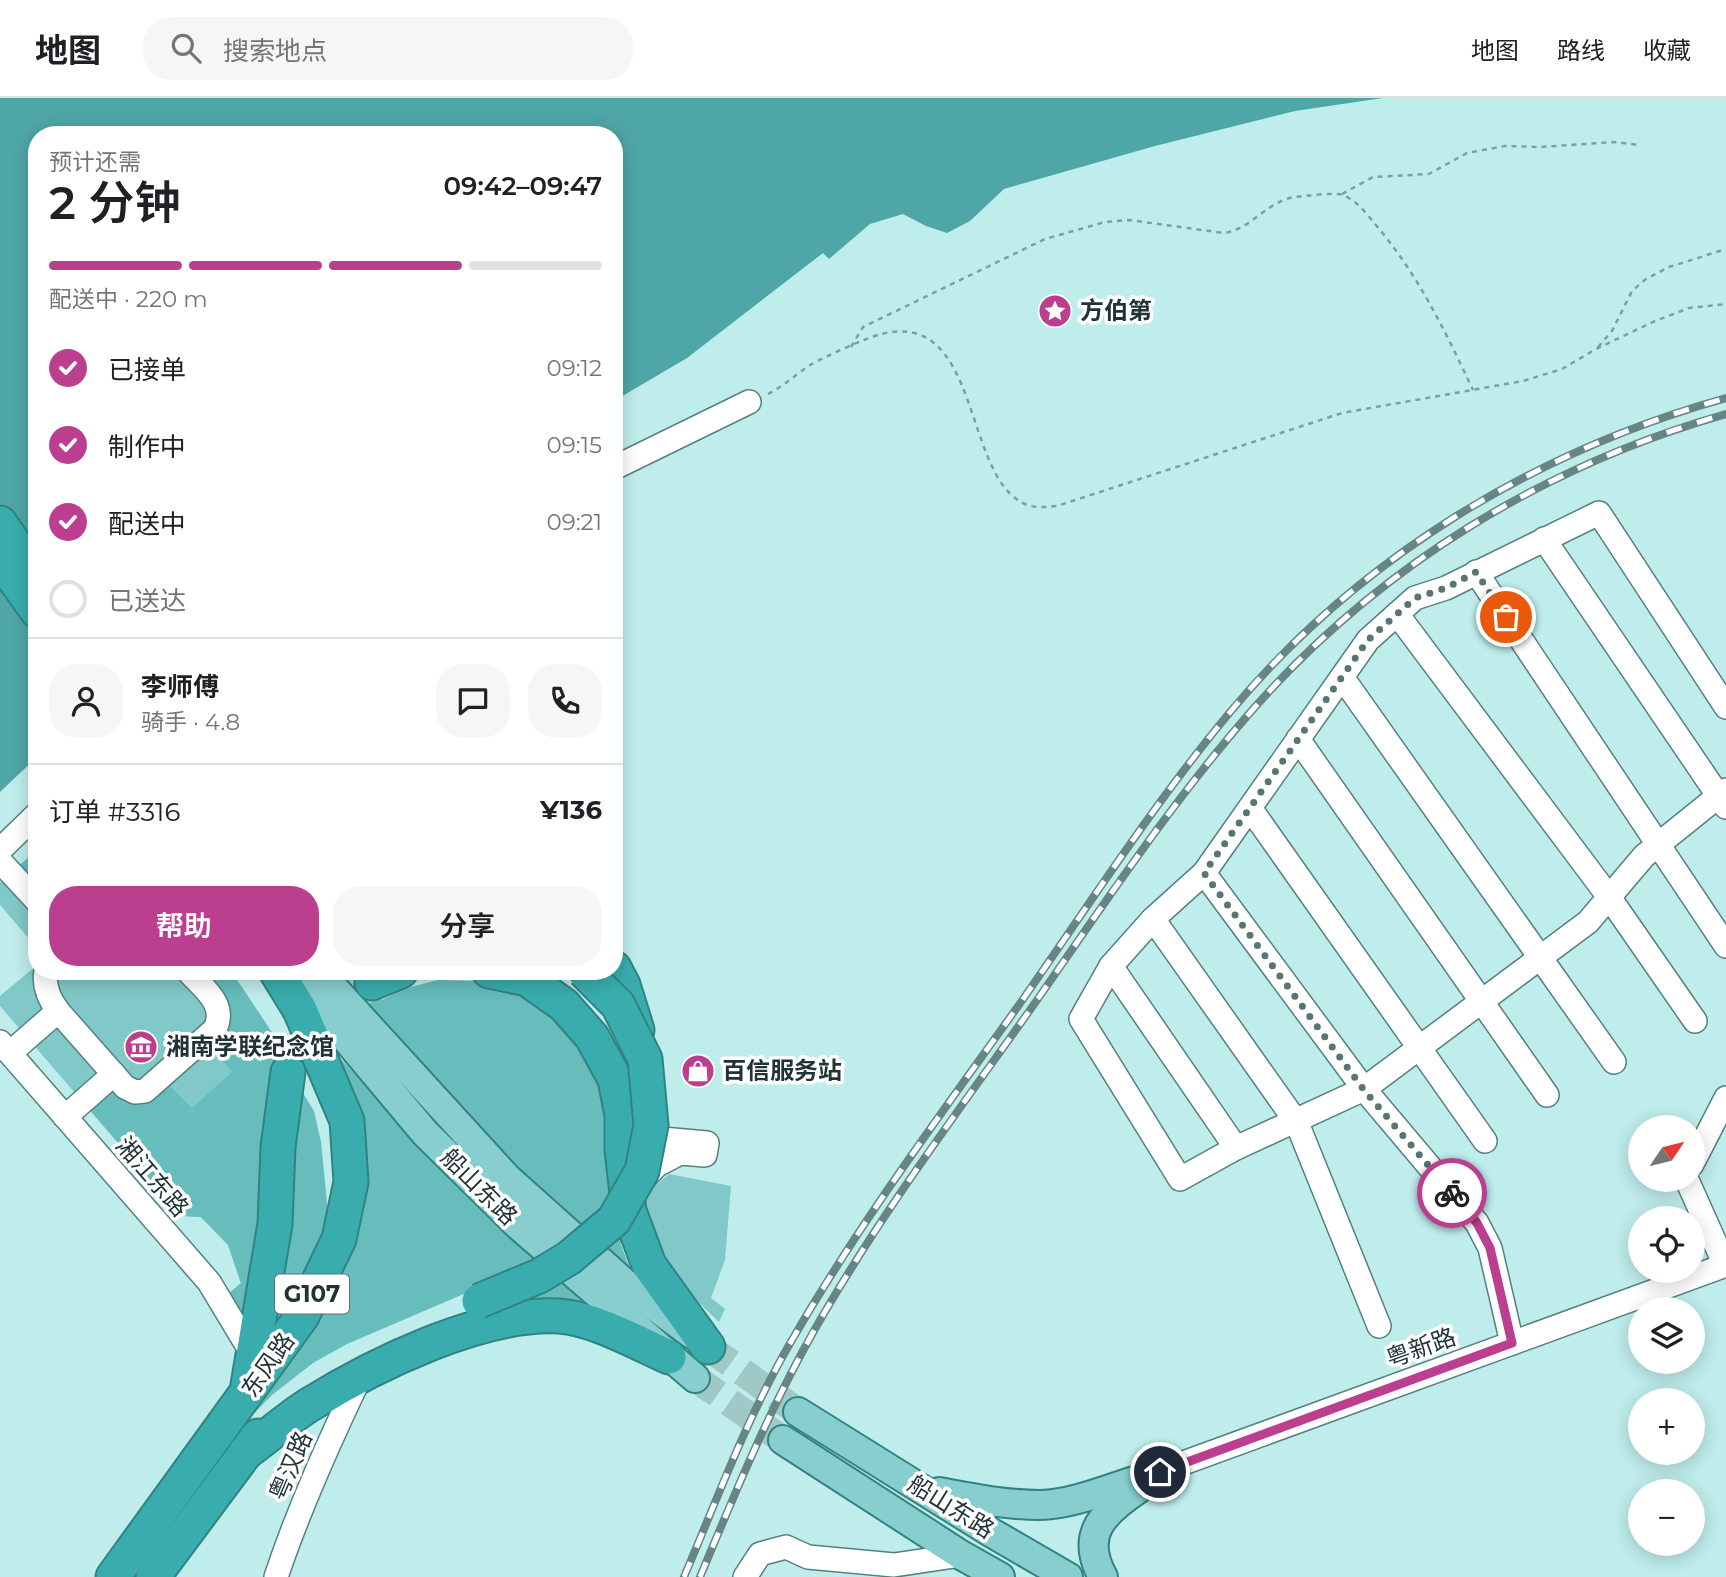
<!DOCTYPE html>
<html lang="zh">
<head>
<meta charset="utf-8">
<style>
	:root { --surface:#fff; --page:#f6f6f6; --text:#202124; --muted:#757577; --line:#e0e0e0; --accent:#bb3f8e }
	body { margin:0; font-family:Montserrat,"Noto Sans SC",sans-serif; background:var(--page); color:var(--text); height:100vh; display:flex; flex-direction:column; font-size:26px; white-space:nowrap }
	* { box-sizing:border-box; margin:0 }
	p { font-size:23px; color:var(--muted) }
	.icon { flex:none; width:38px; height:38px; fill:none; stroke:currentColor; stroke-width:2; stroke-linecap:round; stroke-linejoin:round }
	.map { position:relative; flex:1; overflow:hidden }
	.sheet { position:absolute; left:28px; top:28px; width:595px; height:854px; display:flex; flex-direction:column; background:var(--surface); border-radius:28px; box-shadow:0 4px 18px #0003 }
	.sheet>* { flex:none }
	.needle { width:46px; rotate:55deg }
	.buttons { position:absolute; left:1628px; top:1017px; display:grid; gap:14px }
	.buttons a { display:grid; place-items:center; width:77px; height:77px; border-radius:50%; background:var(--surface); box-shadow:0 4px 18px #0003; font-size:35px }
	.pin { position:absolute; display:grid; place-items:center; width:60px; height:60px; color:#fff; margin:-30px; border:4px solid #fff; border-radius:50%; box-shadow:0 2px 7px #0007 }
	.courier { position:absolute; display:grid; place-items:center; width:70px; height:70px; margin:-35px; border:5px solid #bb3f8e; border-radius:50%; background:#fff; color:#222; box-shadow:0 2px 9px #0007 }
	.overview em { font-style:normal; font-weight:600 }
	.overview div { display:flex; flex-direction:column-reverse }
	.overview { display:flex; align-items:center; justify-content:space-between; height:119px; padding:0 21px }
	h1 { font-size:46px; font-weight:600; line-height:52px }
	.bar { display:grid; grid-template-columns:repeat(4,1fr); gap:10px 7px; align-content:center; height:84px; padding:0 21px }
	.bar i { height:9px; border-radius:5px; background:var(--line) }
	.bar .selected { background:var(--accent) }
	.bar p { grid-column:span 4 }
	.line { display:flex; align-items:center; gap:18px; padding:0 21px; border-top:2px solid var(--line) }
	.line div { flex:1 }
	.round { display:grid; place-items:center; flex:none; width:74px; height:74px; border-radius:28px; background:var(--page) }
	ol { padding:0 21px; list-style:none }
	li { display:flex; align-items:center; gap:21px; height:77px }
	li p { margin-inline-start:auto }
	li .icon { padding:7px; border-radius:50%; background:var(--accent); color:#fff; stroke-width:4 }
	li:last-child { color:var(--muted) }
	li i { width:38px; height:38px; border:4px solid var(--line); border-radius:50% }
	.primary-button { display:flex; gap:14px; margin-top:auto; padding:14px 21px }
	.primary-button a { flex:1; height:80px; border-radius:28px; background:var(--accent); color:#fff; font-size:28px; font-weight:600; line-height:80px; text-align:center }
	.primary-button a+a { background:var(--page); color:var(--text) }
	header { display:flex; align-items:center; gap:42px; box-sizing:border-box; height:98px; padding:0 35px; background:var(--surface); border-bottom:2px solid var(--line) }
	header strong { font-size:33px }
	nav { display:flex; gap:38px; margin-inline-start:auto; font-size:24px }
	.search { width:490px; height:63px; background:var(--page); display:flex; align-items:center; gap:18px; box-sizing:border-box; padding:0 24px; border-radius:28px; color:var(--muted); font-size:26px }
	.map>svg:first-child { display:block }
	.green { fill:#81c9c8 }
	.forest { fill:#66bdbc }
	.water { fill:#4fa6a6 }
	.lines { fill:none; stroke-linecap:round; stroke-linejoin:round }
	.major-tunnel { stroke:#9fc8c7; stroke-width:28; stroke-dasharray:28 14; stroke-linecap:butt }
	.highway-tunnel { stroke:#9fc8c7; stroke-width:33; stroke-dasharray:33 17; stroke-linecap:butt }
	.minor-casing { stroke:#558080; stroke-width:26 }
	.major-casing { stroke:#318382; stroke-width:32 }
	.highway-casing { stroke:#318382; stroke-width:37 }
	.path { stroke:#7da09f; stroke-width:2.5; stroke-dasharray:5 5; stroke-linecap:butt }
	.minor { stroke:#fff; stroke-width:23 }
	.major { stroke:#88cece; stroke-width:28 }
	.highway { stroke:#39adad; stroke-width:33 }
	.rail-casing { stroke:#668584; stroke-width:8 }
	.rail { stroke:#fff; stroke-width:5; stroke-dasharray:16; stroke-linecap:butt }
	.highway-bridge-casing { stroke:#318382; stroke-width:37; stroke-linecap:butt }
	.highway-bridge { stroke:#39adad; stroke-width:33 }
	.done { stroke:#587574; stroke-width:7; stroke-dasharray:0 12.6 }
	.route { stroke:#bb3f8e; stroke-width:9 }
	.labels { text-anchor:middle; stroke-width:7; stroke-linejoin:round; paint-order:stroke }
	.shield { fill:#fff; stroke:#647170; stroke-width:2 }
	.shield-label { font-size:23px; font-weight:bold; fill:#213433 }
	.poi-label { font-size:24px; font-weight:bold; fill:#213433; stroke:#fff; text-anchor:start }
	.street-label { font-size:24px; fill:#213433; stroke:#fff }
</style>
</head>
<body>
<header>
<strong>地图</strong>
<div class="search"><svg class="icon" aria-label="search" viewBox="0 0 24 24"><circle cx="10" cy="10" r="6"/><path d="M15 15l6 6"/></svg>搜索地点</div>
<nav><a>地图</a><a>路线</a><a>收藏</a></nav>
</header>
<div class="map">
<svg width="1726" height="1479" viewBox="0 0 1726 1479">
	<rect width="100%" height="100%" fill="#bfedec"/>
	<g class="green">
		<polygon points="37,752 37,850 0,807 0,785"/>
		<polygon points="37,867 37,873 231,873 283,951 270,986 245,1219 227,1197 241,1185 228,1147 201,1119 181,1118 0,908 0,898"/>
		<path d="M669 1076 731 1088 725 1162 711 1200 725 1211 719 1224C692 1198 665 1173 652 1137 648 1125 646 1112 643 1099Z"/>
	</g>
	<g class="forest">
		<polygon points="37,752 37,794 15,771"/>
		<polygon points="194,873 231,873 283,951 270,986 258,1155 245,1219 227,1197 241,1185 228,1147 201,1119 181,1118 88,1010 111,991 169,987 192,1010 232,974 217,956 213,945 215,940"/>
		<polygon points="331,873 363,873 382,902 403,891 438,882 479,883 525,896 557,917 607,989 621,1147 629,1168 616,1163 546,1100 447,1003"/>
		<polygon points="340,960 422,1048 608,1216 520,1206 473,1192 347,1246 313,1265 272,1297 239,1331 322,1200 360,1029 353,992"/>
		<polygon points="295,982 314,1013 321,1044 329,1124 298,1193 277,1228 269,1227"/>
	</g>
	<polygon class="water" points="0,0 1383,0 1295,13 1155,48 1004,91 970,123 947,135 926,128 903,116 870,126 829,161 823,155 687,260 614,303 614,37 37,37 37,659 0,694"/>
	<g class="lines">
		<g class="major-tunnel">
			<polyline points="708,1249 798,1314"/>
			<polyline points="695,1280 783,1342"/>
		</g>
		<polyline class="highway-tunnel" points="288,974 300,940 332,909 372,885"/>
		<defs>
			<g id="minor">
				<polyline points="614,370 749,304"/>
				<polyline points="1544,441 1726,709"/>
				<polyline points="1476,474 1726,848"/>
				<polyline points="1397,516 1609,799 1695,923"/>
				<polyline points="1342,579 1614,964"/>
				<polyline points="1726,609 1599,415 1446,490 1415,500 1368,542 1204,775 1153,821 1111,868 1081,921 1180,1081 1236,1050 1364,991 1588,824 1644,758 1726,692"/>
				<polyline points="1298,641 1547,997"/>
				<polyline points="1250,710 1485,1043"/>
				<polyline points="0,752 37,716"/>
				<polyline points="0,763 37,803"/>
				<polyline points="1204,775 1364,991 1477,1125 1490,1150 1512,1245"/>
				<polyline points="1153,821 1297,1025 1379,1228"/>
				<polyline points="1111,868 1236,1050"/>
				<path d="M46 873C43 888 49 901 58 913L125 989 135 994 145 993 215 931C227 906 204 891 188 873"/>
				<polyline points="0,944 209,1184 253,1257"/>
				<polyline points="10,955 58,913"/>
				<polyline points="65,1019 114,976"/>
				<polyline points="1692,1066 1726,1000"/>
				<polyline points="1687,1082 1725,1167"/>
				<polyline points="638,1087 657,1067 680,1055 705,1057 707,1045 662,1041 639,1029"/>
				<polyline points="1134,1383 1726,1167"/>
				<path d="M276 1479C299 1410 329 1344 360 1279"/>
				<polyline points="745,1479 760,1456 786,1449 808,1459 894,1467 961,1457"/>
			</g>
			<g id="major">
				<polyline points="318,873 507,1080 630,1190 692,1236"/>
				<polyline points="291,875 425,1035 518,1127 695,1280"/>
				<polyline points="798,1314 992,1435 1068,1479"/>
				<polyline points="783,1342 961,1457 1000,1479"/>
				<path d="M939 1394C972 1400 1006 1407 1040 1407 1069 1407 1106 1392 1134 1383"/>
				<path d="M1103 1479C1079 1436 1104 1414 1138 1391"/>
			</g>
			<g id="highway">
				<polyline points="0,425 37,479"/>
				<polyline points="3,465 37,513"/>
				<polyline points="614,870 623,887 637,932"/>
				<polyline points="489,873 527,881 564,907 592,939 615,981 622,1017 622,1052 629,1113 649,1167 708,1249"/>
				<polyline points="372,885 401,873"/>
				<polyline points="248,1287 275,1126 278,1049 288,974"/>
				<path d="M245 1355C266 1340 287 1321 309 1307 374 1267 481 1214 559 1218 593 1220 638 1245 669 1259"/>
				<polyline points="113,1479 302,1218 339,1141 351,1084 347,1023 300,912 276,873"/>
				<polyline points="153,1479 258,1338"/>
			</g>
		</defs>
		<use href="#minor" class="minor-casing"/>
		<use href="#major" class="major-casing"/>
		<use href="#highway" class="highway-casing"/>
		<g class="path">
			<polyline points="1342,96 1373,79 1429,76 1467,55 1505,48 1540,49 1615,44 1638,47"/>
			<path d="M851 249 863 229 1045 141 1105 124 1129 122 1224 135C1252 131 1267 103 1295 99 1305 98 1335 94 1343 97 1356 102 1366 115 1375 126 1418 176 1445 233 1473 292"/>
			<polyline points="1598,249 1612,233 1632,193 1646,181 1669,169 1726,151"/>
			<path d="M768 296C784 288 797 275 812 266 828 257 864 241 881 236 980 211 963 372 1021 404 1032 411 1045 409 1057 408L1342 315 1523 283 1562 271 1596 251 1655 223 1689 210 1726 206"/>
		</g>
		<use href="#minor" class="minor"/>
		<use href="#major" class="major"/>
		<use href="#highway" class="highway"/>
		<defs>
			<g id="rail">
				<path d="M684 1479C718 1399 748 1317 792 1242 860 1124 942 1015 1021 904 1089 807 1154 705 1231 613 1359 460 1535 353 1726 300"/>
				<path d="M700 1479C735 1395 770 1310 815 1231 878 1120 956 1016 1030 912 1102 809 1172 703 1255 609 1380 468 1545 367 1726 316"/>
			</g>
		</defs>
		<use href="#rail" class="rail-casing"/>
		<use href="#rail" class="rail"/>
		<defs>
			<polyline id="highway-bridge" points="479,1203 539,1178 569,1160 614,1122 642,1073 651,1027 645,961 618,907 584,873"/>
		</defs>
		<use href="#highway-bridge" class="highway-bridge-casing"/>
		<use href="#highway-bridge" class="highway-bridge"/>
	</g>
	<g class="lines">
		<polyline class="done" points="1452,1095 1364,992 1204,775 1368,542 1415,500 1446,490 1476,474 1506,519"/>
		<polyline class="route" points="1160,1374 1512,1245 1490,1150 1477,1125 1452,1095"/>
	</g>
	<defs>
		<symbol id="sight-disc" viewBox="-11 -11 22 22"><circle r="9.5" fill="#bb3f8e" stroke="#fff"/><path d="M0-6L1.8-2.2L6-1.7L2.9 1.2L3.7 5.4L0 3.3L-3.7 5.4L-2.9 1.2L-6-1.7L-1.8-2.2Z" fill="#fff"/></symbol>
		<symbol id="museum-disc" viewBox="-11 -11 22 22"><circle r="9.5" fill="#bb3f8e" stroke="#fff"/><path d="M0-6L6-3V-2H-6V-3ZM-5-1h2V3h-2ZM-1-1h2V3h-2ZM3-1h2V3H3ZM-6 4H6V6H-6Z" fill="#fff"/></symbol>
		<symbol id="shop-disc" viewBox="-11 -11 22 22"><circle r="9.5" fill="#bb3f8e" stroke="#fff"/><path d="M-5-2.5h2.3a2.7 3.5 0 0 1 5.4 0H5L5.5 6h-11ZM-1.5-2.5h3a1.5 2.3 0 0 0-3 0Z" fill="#fff"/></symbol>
	</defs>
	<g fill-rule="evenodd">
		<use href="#sight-disc" x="1036" y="194" width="38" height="38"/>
		<use href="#museum-disc" x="122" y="930" width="38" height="38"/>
		<use href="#shop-disc" x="679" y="954" width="38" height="38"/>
	</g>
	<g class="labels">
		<rect class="shield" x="275" y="1176.5" width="74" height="39" rx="5"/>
		<g class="shield-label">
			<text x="312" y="1204">G107</text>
		</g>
		<g class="poi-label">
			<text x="1080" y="221">方伯第</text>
			<text x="166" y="957">湘南学联纪念馆</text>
			<text x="722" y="981">百信服务站</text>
		</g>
		<g class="street-label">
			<text transform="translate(152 1079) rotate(49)" y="8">湘江东路</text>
			<text transform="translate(479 1089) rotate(45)" y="8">船山东路</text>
			<text transform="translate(1421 1250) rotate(-20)" y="8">粤新路</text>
			<text transform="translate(268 1267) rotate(-55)" y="8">东风路</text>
			<text transform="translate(291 1368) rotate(-67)" y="8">粤汉路</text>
			<text transform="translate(951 1409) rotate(32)" y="8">船山东路</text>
		</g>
	</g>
</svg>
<div class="buttons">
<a><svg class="needle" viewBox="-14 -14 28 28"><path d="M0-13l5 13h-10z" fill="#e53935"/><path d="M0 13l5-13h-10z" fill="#757577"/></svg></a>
<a><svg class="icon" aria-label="locate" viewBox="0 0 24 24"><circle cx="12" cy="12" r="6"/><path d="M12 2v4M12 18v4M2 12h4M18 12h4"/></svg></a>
<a><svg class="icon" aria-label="layers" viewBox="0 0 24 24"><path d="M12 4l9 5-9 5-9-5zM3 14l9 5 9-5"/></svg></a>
<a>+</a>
<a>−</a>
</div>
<div class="pin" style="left:1506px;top:519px;background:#ea580c"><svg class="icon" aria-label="bag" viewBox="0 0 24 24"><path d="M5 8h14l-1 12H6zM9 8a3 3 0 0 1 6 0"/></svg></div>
<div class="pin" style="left:1160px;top:1374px;background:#1f2937"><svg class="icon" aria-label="home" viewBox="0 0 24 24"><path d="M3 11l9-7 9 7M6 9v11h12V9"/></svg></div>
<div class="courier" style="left:1452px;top:1095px"><svg class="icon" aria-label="bike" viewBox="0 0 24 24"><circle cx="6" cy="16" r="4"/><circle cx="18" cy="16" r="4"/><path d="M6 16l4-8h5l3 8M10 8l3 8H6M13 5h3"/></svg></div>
<section class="sheet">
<div class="overview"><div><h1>2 分钟</h1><p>预计还需</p></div><em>09:42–09:47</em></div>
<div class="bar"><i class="selected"></i><i class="selected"></i><i class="selected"></i><i></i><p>配送中 · 220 m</p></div>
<ol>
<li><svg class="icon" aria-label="check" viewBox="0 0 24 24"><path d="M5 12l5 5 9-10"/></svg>已接单<p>09:12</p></li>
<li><svg class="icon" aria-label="check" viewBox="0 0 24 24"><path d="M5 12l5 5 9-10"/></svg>制作中<p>09:15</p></li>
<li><svg class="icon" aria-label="check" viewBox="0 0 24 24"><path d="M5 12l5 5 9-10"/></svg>配送中<p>09:21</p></li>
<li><i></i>已送达</li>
</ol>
<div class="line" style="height:126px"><a class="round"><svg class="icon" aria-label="person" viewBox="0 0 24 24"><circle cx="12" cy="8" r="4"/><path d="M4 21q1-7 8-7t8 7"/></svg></a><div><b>李师傅</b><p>骑手 · 4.8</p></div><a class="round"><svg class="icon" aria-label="chat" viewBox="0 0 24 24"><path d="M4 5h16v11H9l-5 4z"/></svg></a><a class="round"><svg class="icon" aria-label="phone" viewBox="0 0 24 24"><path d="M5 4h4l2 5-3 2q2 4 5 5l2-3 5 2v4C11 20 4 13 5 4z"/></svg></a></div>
<div class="line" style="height:91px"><div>订单 #3316</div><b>¥136</b></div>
<div class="primary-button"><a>帮助</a><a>分享</a></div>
</section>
</div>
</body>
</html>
